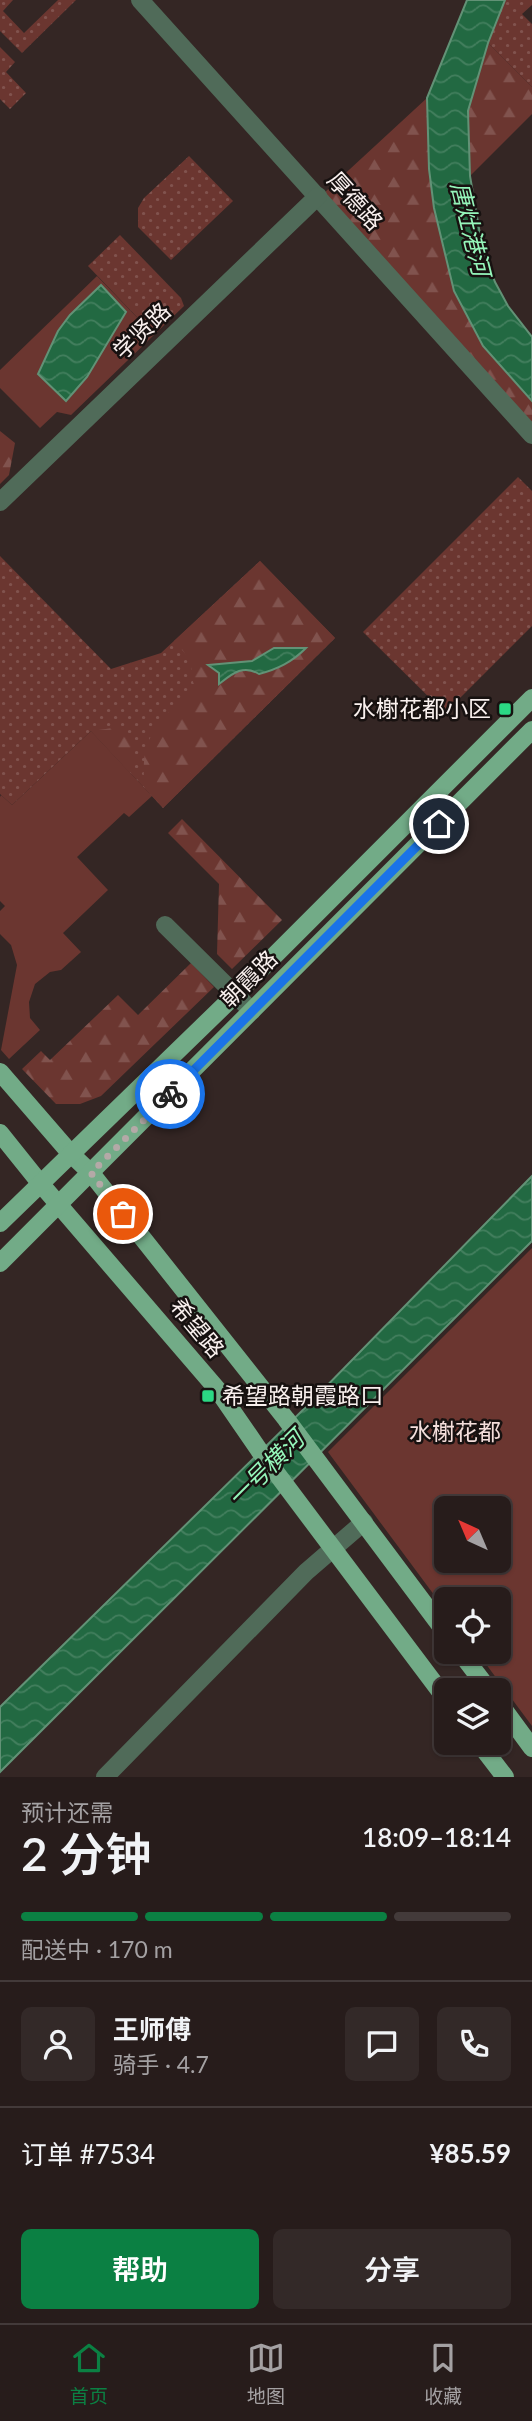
<!DOCTYPE html>
<html lang="zh">
<head>
<meta charset="utf-8">
<style>
	:root { --surface:#271c1b; --page:#332928; --text:#f1f3f6; --muted:#a4a1a3; --line:#433a3a; --accent:#0b8043 }
	body { margin:0; font-family:Lato,"Noto Sans SC",sans-serif; background:var(--page); color:var(--text); height:100vh; display:flex; flex-direction:column; font-size:26px; white-space:nowrap }
	* { box-sizing:border-box; margin:0 }
	p { font-size:23px; color:var(--muted) }
	.icon { flex:none; width:38px; height:38px; fill:none; stroke:currentColor; stroke-width:2; stroke-linecap:round; stroke-linejoin:round }
	.map { position:relative; height:1777px; overflow:hidden }
	.panel { display:flex; flex-direction:column; background:var(--surface); flex:1 }
	.panel>* { flex:none }
	.needle { width:46px; rotate:316deg }
	.fabs { position:absolute; left:434px; top:1496px; display:grid; gap:14px }
	.fabs a { display:grid; place-items:center; width:77px; height:77px; border-radius:10px; background:var(--surface); box-shadow:0 2px 5px #0004,0 0 0 2px var(--line); font-size:35px }
	.pin { position:absolute; display:grid; place-items:center; width:60px; height:60px; color:#fff; margin:-30px; border:4px solid #fff; border-radius:50%; box-shadow:0 2px 7px #0007 }
	.courier { position:absolute; display:grid; place-items:center; width:70px; height:70px; margin:-35px; border:5px solid #1a73e8; border-radius:50%; background:#fff; color:#222; box-shadow:0 2px 9px #0007 }
	.head em { font-style:normal; font-weight:600 }
	.head div { display:flex; flex-direction:column-reverse }
	.head { display:flex; align-items:center; justify-content:space-between; height:119px; padding:0 21px }
	h1 { font-size:46px; font-weight:600; line-height:52px }
	.bar { display:grid; grid-template-columns:repeat(4,1fr); gap:10px 7px; align-content:center; height:84px; padding:0 21px }
	.bar i { height:9px; border-radius:5px; background:var(--line) }
	.bar .active { background:var(--accent) }
	.bar p { grid-column:span 4 }
	.line { display:flex; align-items:center; gap:18px; padding:0 21px; border-top:2px solid var(--line) }
	.line div { flex:1 }
	.round { display:grid; place-items:center; flex:none; width:74px; height:74px; border-radius:10px; background:var(--page) }
	.action { display:flex; gap:14px; margin-top:auto; padding:14px 21px }
	.action a { flex:1; height:80px; border-radius:10px; background:var(--accent); color:#fff; font-size:28px; font-weight:600; line-height:80px; text-align:center }
	.action a+a { background:var(--page); color:var(--text) }
	.tab-bar { display:flex; justify-content:space-around; align-items:center; height:98px; border-top:2px solid var(--line); background:var(--surface); font-size:19px; color:var(--muted) }
	.tab-bar a { display:grid; justify-items:center; gap:4px }
	.tab-bar .active { color:var(--accent) }
	.map>svg:first-child { display:block }
	.grass { fill:url(#grass-dots) }
	.forest { fill:url(#forest-firs); fill-rule:evenodd }
	.park { fill:#6b3630; fill-rule:evenodd }
	.water { fill:url(#water-waves); stroke:#629276; stroke-width:2 }
	.lines { fill:none; stroke-linecap:round; stroke-linejoin:round }
	.minor { stroke:#506b59; stroke-width:18 }
	.major { stroke:#72ab87; stroke-width:18 }
	.done { stroke:#b4a9a7; stroke-width:7; stroke-dasharray:0 12.6 }
	.route { stroke:#1a73e8; stroke-width:9 }
	.poi-dot { fill:#2bd884; stroke:#171110; stroke-width:2.5 }
	.labels { text-anchor:middle; stroke-width:5; stroke-linejoin:round; paint-order:stroke }
	.street-label { font-size:23px; fill:#f9f0ee; stroke:#171110 }
	.poi-label { font-size:23px; fill:#f9f0ee; stroke:#171110; text-anchor:end }
	.park-label { font-size:23px; fill:#f4dedb; stroke:#171110 }
	.water-label { font-size:24px; font-style:italic; fill:#95f6ba; stroke:#171110 }
</style>
</head>
<body>
<div class="map">
<svg width="532" height="1777" viewBox="0 0 532 1777">
	<defs>
		<pattern id="grass-dots" width="8" height="8" patternUnits="userSpaceOnUse" patternTransform="scale(1.75)"><rect width="8" height="8" fill="#6b3630"/><path d="M2 2h.1M6 6h.1" fill="none" stroke="#81534e" stroke-width="1.8" stroke-linecap="round"/></pattern>
		<pattern id="forest-firs" width="22" height="20" patternUnits="userSpaceOnUse" patternTransform="scale(1.75)"><rect width="22" height="20" fill="#6b3630"/><path d="M5 1l3.5 6h-7zM16 11l3.5 6h-7z" fill="#81534e"/></pattern>
		<pattern id="water-waves" width="16" height="10" patternUnits="userSpaceOnUse" patternTransform="scale(1.75)"><rect width="16" height="10" fill="#226942"/><path d="M0 5q4-4 8 0t8 0" fill="none" stroke="#437f5e"/></pattern>
	</defs>
	<rect width="100%" height="100%" fill="#342624"/>
	<g class="grass">
		<polygon points="0,0 13,0 3,11 24,33 58,0 76,0 22,53 0,31"/>
		<polygon points="505,0 532,0 532,5 522,14 532,24 532,87 488,43"/>
		<polygon points="0,47 15,62 6,72 26,93 10,109 0,99"/>
		<polygon points="189,156 233,201 171,260 138,227 138,208 144,198"/>
		<polygon points="120,235 181,298 184,306 154,335 88,266"/>
		<polygon points="518,477 532,491 532,626 445,713 363,632"/>
		<polygon points="0,556 111,669 161,653 260,561 335,638 163,808 91,731 12,805 0,794"/>
	</g>
	<g class="forest">
		<polygon points="488,43 532,87 532,114 470,176 468,111"/>
		<polygon points="427,98 429,169 434,208 483,346 532,401 532,427 324,193"/>
		<polygon points="0,431 15,443 9,475 0,484"/>
		<path d="M260 561 335 638 163 808 144 787C144 776 143 764 145 753 151 725 174 705 197 690L193 682 190 659 174 641ZM294 648H304L251 669 235 670 219 683V673L209 665 252 661Z"/>
		<polygon points="113,728 128,733 135,746 130,773 91,731"/>
		<polygon points="182,819 282,920 232,969 217,954 219,884 168,833"/>
		<polygon points="191,963 214,987 101,1096 80,1104 56,1104 22,1069 41,1051 50,1060 118,995 138,1015"/>
	</g>
	<g class="park">
		<polygon points="97,276 154,335 71,415 57,412 40,428 0,388 0,370"/>
		<polygon points="91,731 152,796 129,817 124,813 77,857 108,890 63,933 81,952 61,970 50,972 35,984 29,1002 30,1018 40,1030 9,1059 1,1050 17,965 11,945 0,934 0,911 5,906 0,901 0,797 1,795 12,805"/>
		<path d="M532 1248V1726L477 1652H499V1600H446V1611L328 1452ZM499 1508V1561H446V1508Z"/>
	</g>
	<g class="water">
		<polygon points="467,0 505,0 488,43 468,111 470,176 482,246 495,282 508,306 532,337 532,401 483,346 454,291 434,208 429,169 427,98"/>
		<polygon points="101,285 126,312 87,377 66,401 38,374 58,331 70,315"/>
		<path d="M274 648H306C292 662 278 669 259 674 243 664 232 674 219 684V673L208 665 252 661Z"/>
		<polygon points="532,1176 532,1241 0,1772 0,1707 311,1402"/>
	</g>
	<g class="lines">
		<g class="minor">
			<polyline points="140,0 532,435"/>
			<polyline points="0,502 318,196"/>
			<polyline points="165,925 252,1011"/>
			<polyline points="105,1777 306,1572 364,1522"/>
		</g>
		<g class="major">
			<polyline points="0,1072 71,1154 91,1173 286,1419 446,1633"/>
			<polyline points="0,1133 40,1183 217,1389 259,1450 446,1699"/>
			<polyline points="0,1223 236,994 532,698"/>
			<polyline points="0,1263 532,730"/>
			<polyline points="460,1652 489,1690"/>
			<polyline points="499,1703 532,1748"/>
			<polyline points="479,1743 505,1777"/>
		</g>
	</g>
	<g class="lines">
		<polyline class="done" points="123,1214 91,1173 170,1094"/>
		<polyline class="route" points="170,1094 439,824"/>
	</g>
	<g class="poi-dot">
		<rect x="498" y="702" width="14" height="14" rx="3.5"/>
		<rect x="201" y="1389" width="14" height="14" rx="3.5"/>
	</g>
	<g class="labels">
		<g class="street-label">
			<text transform="translate(355 201) rotate(48)" y="8">厚德路</text>
			<text transform="translate(142 331) rotate(-44)" y="8">学贤路</text>
			<text transform="translate(249 979) rotate(-45)" y="8">朝霞路</text>
			<text transform="translate(197 1328) rotate(50)" y="8">希望路</text>
		</g>
		<g class="poi-label">
			<text x="491" y="717">水榭花都小区</text>
			<text x="222" y="1404" text-anchor="start">希望路朝霞路口</text>
		</g>
		<g class="park-label">
			<text x="455" y="1440">水榭花都</text>
		</g>
		<g class="water-label">
			<text transform="translate(470 229) rotate(76)" y="8">唐灶港河</text>
			<text transform="translate(266 1469) rotate(-45)" y="8">一号横河</text>
		</g>
	</g>
</svg>
<div class="fabs">
<a><svg class="needle" viewBox="-14 -14 28 28"><path d="M0-13l5 13h-10z" fill="#e53935"/><path d="M0 13l5-13h-10z" fill="#a4a1a3"/></svg></a>
<a><svg class="icon" aria-label="locate" viewBox="0 0 24 24"><circle cx="12" cy="12" r="6"/><path d="M12 2v4M12 18v4M2 12h4M18 12h4"/></svg></a>
<a><svg class="icon" aria-label="layers" viewBox="0 0 24 24"><path d="M12 4l9 5-9 5-9-5zM3 14l9 5 9-5"/></svg></a>
</div>
<div class="pin" style="left:123px;top:1214px;background:#ea580c"><svg class="icon" aria-label="bag" viewBox="0 0 24 24"><path d="M5 8h14l-1 12H6zM9 8a3 3 0 0 1 6 0"/></svg></div>
<div class="pin" style="left:439px;top:824px;background:#1f2937"><svg class="icon" aria-label="home" viewBox="0 0 24 24"><path d="M3 11l9-7 9 7M6 9v11h12V9"/></svg></div>
<div class="courier" style="left:170px;top:1094px"><svg class="icon" aria-label="bike" viewBox="0 0 24 24"><circle cx="6" cy="16" r="4"/><circle cx="18" cy="16" r="4"/><path d="M6 16l4-8h5l3 8M10 8l3 8H6M13 5h3"/></svg></div>
</div>
<section class="panel">
<div class="head"><div><h1>2 分钟</h1><p>预计还需</p></div><em>18:09–18:14</em></div>
<div class="bar"><i class="active"></i><i class="active"></i><i class="active"></i><i></i><p>配送中 · 170 m</p></div>
<div class="line" style="height:126px"><a class="round"><svg class="icon" aria-label="person" viewBox="0 0 24 24"><circle cx="12" cy="8" r="4"/><path d="M4 21q1-7 8-7t8 7"/></svg></a><div><b>王师傅</b><p>骑手 · 4.7</p></div><a class="round"><svg class="icon" aria-label="chat" viewBox="0 0 24 24"><path d="M4 5h16v11H9l-5 4z"/></svg></a><a class="round"><svg class="icon" aria-label="phone" viewBox="0 0 24 24"><path d="M5 4h4l2 5-3 2q2 4 5 5l2-3 5 2v4C11 20 4 13 5 4z"/></svg></a></div>
<div class="line" style="height:91px"><div>订单 #7534</div><b>¥85.59</b></div>
<div class="action"><a>帮助</a><a>分享</a></div>
</section>
<nav class="tab-bar">
<a class="active"><svg class="icon" aria-label="home" viewBox="0 0 24 24"><path d="M3 11l9-7 9 7M6 9v11h12V9"/></svg>首页</a>
<a><svg class="icon" aria-label="map" viewBox="0 0 24 24"><path d="M3 6l6-2 6 2 6-2v14l-6 2-6-2-6 2zM9 4v14M15 6v14"/></svg>地图</a>
<a><svg class="icon" aria-label="saved" viewBox="0 0 24 24"><path d="M7 4h10v16l-5-4-5 4z"/></svg>收藏</a>
</nav>
</body>
</html>
